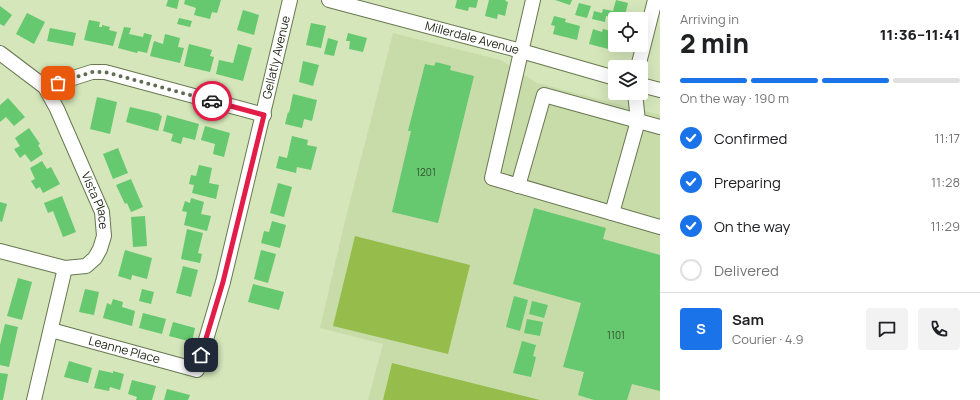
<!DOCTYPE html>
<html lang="en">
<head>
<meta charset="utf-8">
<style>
	:root { --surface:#fff; --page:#f2f2f2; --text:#202124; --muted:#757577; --line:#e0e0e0; --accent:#1a73e8 }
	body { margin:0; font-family:Manrope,sans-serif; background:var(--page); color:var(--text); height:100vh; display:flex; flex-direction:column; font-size:15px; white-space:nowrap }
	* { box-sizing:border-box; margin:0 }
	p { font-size:13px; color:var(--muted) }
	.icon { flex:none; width:22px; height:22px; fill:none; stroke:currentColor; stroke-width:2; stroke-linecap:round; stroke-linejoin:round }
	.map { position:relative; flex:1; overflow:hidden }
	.sheet { display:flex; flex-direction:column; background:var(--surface); width:320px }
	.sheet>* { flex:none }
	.fabs { position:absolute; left:608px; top:12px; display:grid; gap:8px }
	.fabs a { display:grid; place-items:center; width:40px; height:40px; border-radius:4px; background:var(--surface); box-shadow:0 4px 16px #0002; font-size:20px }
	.pin { position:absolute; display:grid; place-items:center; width:34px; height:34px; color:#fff; margin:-17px; border-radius:8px; box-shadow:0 2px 6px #0006 }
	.courier { position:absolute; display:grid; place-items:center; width:40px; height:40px; margin:-20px; border:3px solid #e11d48; border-radius:50%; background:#fff; color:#222; box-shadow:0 1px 5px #0007 }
	.overview em { font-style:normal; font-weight:800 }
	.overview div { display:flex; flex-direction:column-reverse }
	.overview { display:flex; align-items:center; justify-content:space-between; height:68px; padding:0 20px }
	h1 { font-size:26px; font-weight:800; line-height:30px }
	.bar { display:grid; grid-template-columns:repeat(4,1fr); gap:6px 4px; align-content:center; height:48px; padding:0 20px }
	.bar i { height:5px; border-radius:3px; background:var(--line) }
	.bar .on { background:var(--accent) }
	.bar p { grid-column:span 4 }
	.line { display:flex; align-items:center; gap:10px; padding:0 20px; border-top:1px solid var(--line) }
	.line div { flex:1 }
	.round { display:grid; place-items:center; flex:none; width:42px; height:42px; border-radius:4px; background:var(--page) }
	ol { padding:0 20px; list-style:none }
	li { display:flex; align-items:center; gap:12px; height:44px }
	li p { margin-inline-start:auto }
	li .icon { padding:4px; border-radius:50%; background:var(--accent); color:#fff; stroke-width:4 }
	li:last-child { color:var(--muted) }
	li i { width:22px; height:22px; border:2px solid var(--line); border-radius:50% }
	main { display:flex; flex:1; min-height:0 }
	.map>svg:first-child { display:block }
	.built { fill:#c8dcaa }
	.green { fill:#96bd4b }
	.building { fill:#66c86f }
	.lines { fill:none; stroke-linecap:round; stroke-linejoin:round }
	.minor-casing { stroke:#687750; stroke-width:16 }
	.minor { stroke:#fff; stroke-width:14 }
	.done { stroke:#626c53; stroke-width:4; stroke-dasharray:0 7.2 }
	.route { stroke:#e11d48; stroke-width:5 }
	.labels { text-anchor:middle; stroke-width:3; stroke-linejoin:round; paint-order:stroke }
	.number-label { font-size:10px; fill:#355230 }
	.street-label { font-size:12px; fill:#252b1b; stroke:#fff }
</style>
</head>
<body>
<main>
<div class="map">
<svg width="660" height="400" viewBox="0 0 660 400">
	<rect width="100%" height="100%" fill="#d4e6ba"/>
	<polygon class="built" points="393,33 501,60 537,83 660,115 660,400 368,400 383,344 320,328 345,221"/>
	<g class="green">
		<polygon points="355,236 470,265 448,354 333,326"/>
		<polygon points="392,363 540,400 383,400"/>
	</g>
	<g class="building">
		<polygon points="168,0 179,0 177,9 166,6"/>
		<polygon points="185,0 221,0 217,13 212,12 210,19 194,15 196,8 184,4"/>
		<polygon points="457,0 478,0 476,8 469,7 468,11 455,8"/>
		<polygon points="489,0 506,0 505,1 508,2 505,16 498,14 497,19 485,16"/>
		<polygon points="555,0 572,0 570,5"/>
		<polygon points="616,0 628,3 624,19 606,16 605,22 592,19 594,11 602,13 603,9 613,11"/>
		<polygon points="579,3 591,6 587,18 575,15"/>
		<polygon points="0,6 12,15 4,26 0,24"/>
		<polygon points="243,10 259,15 254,35 237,30"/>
		<polygon points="27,13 45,22 34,44 16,34"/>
		<polygon points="554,16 566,19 565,22 580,26 577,40 553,34 555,26 551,25"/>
		<polygon points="179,18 192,21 190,27 177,24"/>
		<polygon points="89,20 100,22 99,27 102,27 102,25 110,27 109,30 117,32 113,46 84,40"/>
		<polygon points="311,23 326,26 321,48 306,45"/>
		<polygon points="124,27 131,28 129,34 143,37 144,33 152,35 147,53 138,51 137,53 118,48"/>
		<polygon points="50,28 76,33 73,46 47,41"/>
		<polygon points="593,29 602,32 603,29 615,32 615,43 612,50 589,44"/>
		<polygon points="348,33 367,38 363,52 349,49 350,41 346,41"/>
		<polygon points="165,34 180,38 178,47 184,48 180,63 150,56 154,41 163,44"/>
		<polygon points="328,38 338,41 334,56 324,54"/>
		<polygon points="189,44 212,50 210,56 214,57 210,72 184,66"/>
		<polygon points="238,44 252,48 243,81 216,74 219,60 233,63"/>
		<polygon points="303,61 319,65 313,86 299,82"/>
		<polygon points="436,62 451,66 450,70 474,76 438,223 392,212 411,131 408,131 425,64 434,66"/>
		<polygon points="293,94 317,100 312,121 304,119 302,128 285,124 288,112 289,113"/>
		<polygon points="97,97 117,102 110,134 90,129"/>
		<polygon points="8,98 25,117 14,126 6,117 0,122 0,105"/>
		<polygon points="130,107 160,114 159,115 162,116 158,131 126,122"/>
		<polygon points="167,115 199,124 195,140 183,137 181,144 171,141 173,134 163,131"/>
		<polygon points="205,126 230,133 224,157 213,154 215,144 201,140"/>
		<polygon points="29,128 40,144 38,145 43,154 31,162 25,154 20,158 14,149 20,146 15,138"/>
		<polygon points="292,136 308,140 307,145 317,147 311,170 297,167 296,173 276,168 279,156 287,158"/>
		<polygon points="118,148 128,173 113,179 103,154"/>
		<polygon points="42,161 47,169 51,167 60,184 43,193 40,187 36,189 31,181 35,179 30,168"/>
		<polygon points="199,165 212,168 209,183 219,185 216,199 192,193 194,185 189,184 191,175 196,176"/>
		<polygon points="131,179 143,207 131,212 127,203 125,204 116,185"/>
		<polygon points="278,183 292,187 284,217 270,213"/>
		<polygon points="62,196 76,232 63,237 53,211 48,213 44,203"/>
		<polygon points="191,198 204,202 201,214 211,216 207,231 184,225 187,212 182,211 185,201 190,203"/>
		<polygon points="0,202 7,204 2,222 0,221"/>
		<polygon points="534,208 606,228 603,239 660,255 660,391 632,384 627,400 594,400 578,395 584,372 563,367 581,303 513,284"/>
		<polygon points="145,216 147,246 133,247 131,217"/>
		<polygon points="272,221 286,225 280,248 261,243 264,231 269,232"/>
		<polygon points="187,229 203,233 198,253 202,254 200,263 181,259"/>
		<polygon points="125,250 152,258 147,279 132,275 131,280 118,276"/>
		<polygon points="261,250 276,254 268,283 254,279"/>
		<polygon points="183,266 198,270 191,297 176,293"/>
		<polygon points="18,278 32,282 22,320 7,316"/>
		<polygon points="253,284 284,292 279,310 248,302"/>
		<polygon points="85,289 99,292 94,315 79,312"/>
		<polygon points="142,289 154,292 151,304 139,301"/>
		<polygon points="514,296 528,300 520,331 506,327"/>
		<polygon points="113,299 123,302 122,307 135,311 132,326 103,318 107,303 111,305"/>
		<polygon points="532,301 548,305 544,318 529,314"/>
		<polygon points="143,313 166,319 162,334 139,328"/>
		<polygon points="527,319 543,322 540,336 524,333"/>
		<polygon points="173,322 195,328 192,342 169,336"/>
		<polygon points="5,324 18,327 9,367 0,365 0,345"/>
		<polygon points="522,341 536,345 533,356 536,357 531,377 513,373"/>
		<polygon points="69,361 92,368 88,383 64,377"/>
		<polygon points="99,370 113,373 113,371 124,374 120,390 110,387 109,391 94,388"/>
		<polygon points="0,373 8,374 3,400 0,400"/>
		<polygon points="132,380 156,386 152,400 136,400 137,397 128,394"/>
		<polygon points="167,389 190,395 188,400 164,400"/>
	</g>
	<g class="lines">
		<defs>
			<g id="minor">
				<path id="s1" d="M329 0 521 51 615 78"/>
				<polyline points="533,0 492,178 660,227"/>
				<path id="s2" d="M0 53 45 87 57 109 102 212 104 236 100 249 95 258 86 266 65 268 0 251"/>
				<polyline points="638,67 655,0"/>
				<polyline points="641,85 660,90"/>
				<polyline points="45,87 92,72 105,72 264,115"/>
				<polyline points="518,186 544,95 660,127"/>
				<polyline points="612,213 638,121 635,93"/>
				<path id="s3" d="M51 330 197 370 223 282 290 0"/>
				<polyline points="34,400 65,268"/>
			</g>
		</defs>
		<use href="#minor" class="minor-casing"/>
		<use href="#minor" class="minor"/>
	</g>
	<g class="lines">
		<polyline class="done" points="58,83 92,72 105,72 212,101"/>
		<polyline class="route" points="201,355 223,282 264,115 212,101"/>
	</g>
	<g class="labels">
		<g class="number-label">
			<text x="426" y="176">1201</text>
			<text x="616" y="339">1101</text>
		</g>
		<g class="street-label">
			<text dy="4" stroke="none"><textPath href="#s1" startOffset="148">Millerdale Avenue</textPath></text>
			<text dy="4" stroke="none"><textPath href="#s3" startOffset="474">Gellatly Avenue</textPath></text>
			<text dy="4" stroke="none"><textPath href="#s2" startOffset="181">Vista Place</textPath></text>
			<text dy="4" stroke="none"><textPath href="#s3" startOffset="76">Leanne Place</textPath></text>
		</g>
	</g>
</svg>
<div class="fabs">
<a><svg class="icon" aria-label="locate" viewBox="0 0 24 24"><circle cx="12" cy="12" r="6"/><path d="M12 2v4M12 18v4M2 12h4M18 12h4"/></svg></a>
<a><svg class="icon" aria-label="layers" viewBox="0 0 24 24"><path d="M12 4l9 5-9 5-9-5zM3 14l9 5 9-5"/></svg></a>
</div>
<div class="pin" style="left:58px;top:83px;background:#ea580c"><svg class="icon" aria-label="bag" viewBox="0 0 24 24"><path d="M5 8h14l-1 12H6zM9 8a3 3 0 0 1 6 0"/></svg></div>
<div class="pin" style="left:201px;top:355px;background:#1f2937"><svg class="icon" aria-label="home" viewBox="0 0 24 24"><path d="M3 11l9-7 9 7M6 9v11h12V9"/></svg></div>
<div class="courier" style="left:212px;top:101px"><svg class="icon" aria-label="car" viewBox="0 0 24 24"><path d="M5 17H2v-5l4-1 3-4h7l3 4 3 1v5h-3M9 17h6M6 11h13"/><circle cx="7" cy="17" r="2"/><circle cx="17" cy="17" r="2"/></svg></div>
</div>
<section class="sheet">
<div class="overview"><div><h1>2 min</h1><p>Arriving in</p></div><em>11:36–11:41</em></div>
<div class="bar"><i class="on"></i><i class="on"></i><i class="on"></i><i></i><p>On the way · 190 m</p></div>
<ol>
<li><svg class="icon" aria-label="check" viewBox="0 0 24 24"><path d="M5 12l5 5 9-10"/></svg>Confirmed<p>11:17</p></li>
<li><svg class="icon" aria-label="check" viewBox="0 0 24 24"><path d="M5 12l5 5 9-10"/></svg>Preparing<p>11:28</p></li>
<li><svg class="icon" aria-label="check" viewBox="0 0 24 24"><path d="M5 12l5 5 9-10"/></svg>On the way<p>11:29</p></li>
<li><i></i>Delivered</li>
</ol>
<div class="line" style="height:72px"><b class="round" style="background:var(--accent);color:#fff">S</b><div><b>Sam</b><p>Courier · 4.9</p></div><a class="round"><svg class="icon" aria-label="chat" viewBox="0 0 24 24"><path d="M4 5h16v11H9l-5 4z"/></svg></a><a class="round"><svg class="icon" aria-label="phone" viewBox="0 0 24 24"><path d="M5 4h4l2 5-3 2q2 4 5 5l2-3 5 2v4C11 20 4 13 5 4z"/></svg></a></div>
</section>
</main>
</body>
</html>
